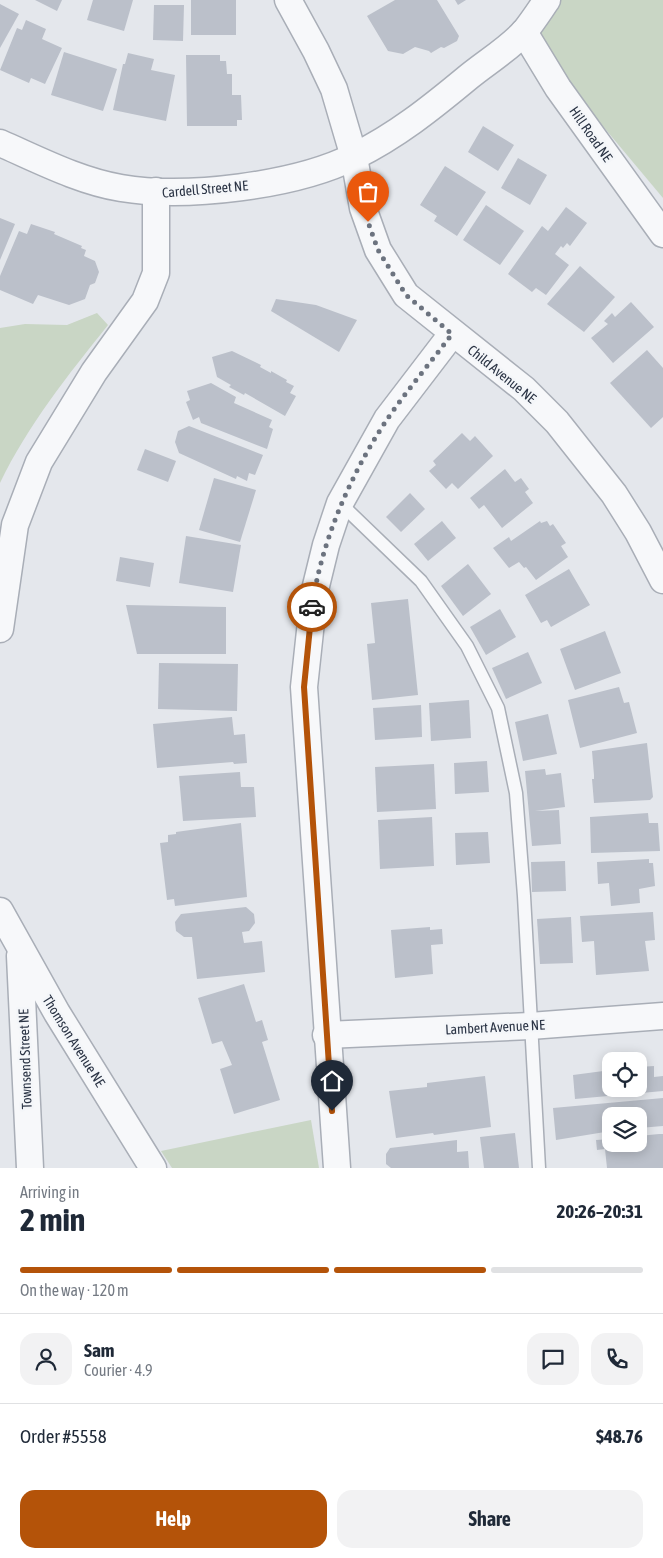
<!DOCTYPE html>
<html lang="en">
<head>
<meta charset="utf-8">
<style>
	:root { --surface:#fff; --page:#f2f2f3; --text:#1f2937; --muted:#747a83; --line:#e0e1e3; --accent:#b45309 }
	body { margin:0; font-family:"Asap Condensed",sans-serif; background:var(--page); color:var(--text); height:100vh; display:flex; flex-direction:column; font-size:19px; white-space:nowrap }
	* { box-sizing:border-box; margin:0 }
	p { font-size:16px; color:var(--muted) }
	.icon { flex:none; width:28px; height:28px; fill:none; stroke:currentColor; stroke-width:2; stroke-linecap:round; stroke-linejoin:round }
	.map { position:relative; height:1168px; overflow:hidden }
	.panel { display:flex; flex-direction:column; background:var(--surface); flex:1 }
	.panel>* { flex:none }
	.buttons { position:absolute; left:602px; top:1052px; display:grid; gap:10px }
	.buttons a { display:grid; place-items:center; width:45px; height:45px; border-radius:10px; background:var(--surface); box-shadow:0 2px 12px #0003; font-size:25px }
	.pin { position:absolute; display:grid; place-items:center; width:42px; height:42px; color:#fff; margin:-51px -21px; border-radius:50% 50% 50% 0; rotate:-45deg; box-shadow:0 0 5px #0007 }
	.pin .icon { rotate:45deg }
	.courier { position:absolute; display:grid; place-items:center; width:50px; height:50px; margin:-25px; border:4px solid #b45309; border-radius:50%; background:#fff; color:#222; box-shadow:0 1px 6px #0007 }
	.head em { font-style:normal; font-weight:700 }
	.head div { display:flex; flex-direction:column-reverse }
	.head { display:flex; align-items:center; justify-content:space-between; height:85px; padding:0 20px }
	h1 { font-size:32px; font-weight:700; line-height:38px }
	.bar { display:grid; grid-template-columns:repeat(4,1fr); gap:8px 5px; align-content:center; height:60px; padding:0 20px }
	.bar i { height:6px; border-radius:4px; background:var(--line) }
	.bar .on { background:var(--accent) }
	.bar p { grid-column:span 4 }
	.line { display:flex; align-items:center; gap:12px; padding:0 20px; border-top:1px solid var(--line) }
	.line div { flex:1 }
	.round { display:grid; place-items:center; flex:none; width:52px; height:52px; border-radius:15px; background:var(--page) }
	.cta { display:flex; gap:10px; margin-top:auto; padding:10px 20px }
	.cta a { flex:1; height:58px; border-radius:15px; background:var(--accent); color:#fff; font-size:20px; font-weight:700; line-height:58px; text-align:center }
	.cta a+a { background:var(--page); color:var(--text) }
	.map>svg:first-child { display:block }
	.green { fill:#c9d6c5 }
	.building { fill:#bbc0ca }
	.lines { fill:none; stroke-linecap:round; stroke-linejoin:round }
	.lane-casing { stroke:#a9aeb7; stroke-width:15 }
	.street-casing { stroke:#a9aeb7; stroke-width:29 }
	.lane { stroke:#f7f8fa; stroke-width:12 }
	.street { stroke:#f7f8fa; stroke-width:26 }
	.done { stroke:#6c737f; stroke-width:5; stroke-dasharray:0 9 }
	.route { stroke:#b45309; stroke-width:6 }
	.labels { text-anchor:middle; stroke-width:5; stroke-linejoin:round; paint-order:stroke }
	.street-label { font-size:14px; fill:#2b3445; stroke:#f4f6f9 }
</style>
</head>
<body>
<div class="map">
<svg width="663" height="1168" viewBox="0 0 663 1168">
	<rect width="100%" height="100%" fill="#e4e7ec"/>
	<g class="green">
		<polygon points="547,0 663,0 663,198 524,32"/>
		<path d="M97 313 108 325C68 375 28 425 0 483V328L25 324 67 325Z"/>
		<polygon points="311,1120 319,1168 172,1168 161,1151"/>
	</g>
	<g class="building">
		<polygon points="35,0 62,0 57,11"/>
		<polygon points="93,0 133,0 124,31 87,20"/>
		<rect x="191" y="0" width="45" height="35"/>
		<polygon points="395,0 437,0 459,36 457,41 444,48 441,47 431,53 429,51 415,47 403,54 388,51 367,16"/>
		<polygon points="455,0 466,0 458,5"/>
		<polygon points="0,4 19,14 0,48"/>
		<polygon points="154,5 184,5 183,41 153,40"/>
		<polygon points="26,20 46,29 42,39 62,48 45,84 31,78 29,83 0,70 17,28 22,30"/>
		<polygon points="64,52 117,69 103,111 51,95"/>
		<polygon points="128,53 154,59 151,70 175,75 166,121 113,110 123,64 125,64"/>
		<polygon points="186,55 220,55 220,61 226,61 227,74 232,74 232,95 241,95 242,120 237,120 237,126 187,126"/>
		<polygon points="483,126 514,145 498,171 468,152"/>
		<polygon points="518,158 547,175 530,205 501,188"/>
		<polygon points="445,166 486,192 457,236 434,221 437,216 420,205"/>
		<polygon points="486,205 524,231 500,265 463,240"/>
		<polygon points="566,207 587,223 570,246 567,243 563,248 561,246 555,254 569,265 546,295 536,288 532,292 508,274 542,226 548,231"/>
		<polygon points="0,218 15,224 0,260"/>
		<polygon points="31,224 55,232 54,234 82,246 81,248 86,250 84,256 95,261 99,272 95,283 90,285 85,299 69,305 38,295 33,304 0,290 0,276 19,231 27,234"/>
		<polygon points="580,266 615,297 584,332 547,304"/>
		<polygon points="276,299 316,305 357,320 339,352 271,311"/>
		<polygon points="631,302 654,327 613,363 591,338 608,324 604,321 612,313 615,317"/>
		<polygon points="647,350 663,368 663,417 651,428 610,383"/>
		<polygon points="232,351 261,365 260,367 271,373 271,371 287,380 286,382 294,386 290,393 296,396 285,416 245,393 244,395 229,387 231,385 217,377 212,357"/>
		<polygon points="211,383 236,397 234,403 272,420 269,427 273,429 267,449 201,423 199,417 193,420 186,402 190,400 187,391"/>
		<polygon points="189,426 263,455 255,475 249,473 247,481 237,476 236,479 179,453 175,442 178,431"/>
		<polygon points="462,433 470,441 475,436 493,456 458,489 452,483 446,489 429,471 436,465 433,461"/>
		<polygon points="145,449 176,461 168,482 137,470"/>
		<polygon points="505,469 515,482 521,478 529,489 525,492 533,503 502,528 484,505 479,509 470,498"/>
		<polygon points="214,478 256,490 240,542 199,530"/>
		<polygon points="410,493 425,509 401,532 386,517"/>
		<polygon points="442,521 456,538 428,561 414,544"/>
		<polygon points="540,521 541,523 547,521 550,526 553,524 566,543 561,546 568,557 536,580 526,567 524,568 519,562 509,568 493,548 509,537 511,541"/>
		<polygon points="186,536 241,545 233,592 179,583"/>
		<polygon points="120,557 154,563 150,587 116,581"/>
		<polygon points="468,564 491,594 463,616 441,586"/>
		<polygon points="569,569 590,605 551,627 547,620 541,623 525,595"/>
		<polygon points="408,599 418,695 372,700 367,644 375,643 371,603"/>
		<polygon points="126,605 226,607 226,654 137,654"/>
		<polygon points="500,609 516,637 486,655 470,627"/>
		<polygon points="605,631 621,673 575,690 560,649"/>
		<polygon points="528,652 542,683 506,699 492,668"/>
		<polygon points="159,663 238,664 237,711 158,709"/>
		<polygon points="619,687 624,703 629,702 637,733 580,748 568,700"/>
		<polygon points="469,700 471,738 431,741 429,703"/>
		<polygon points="421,705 422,737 375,740 373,708"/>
		<polygon points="548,714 557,754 523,761 515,722"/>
		<polygon points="232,717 234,735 245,734 247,763 234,764 233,762 157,768 153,724"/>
		<polygon points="647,743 653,797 650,800 594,803 592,779 594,779 594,775 592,751"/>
		<polygon points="487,761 489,792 455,794 454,763"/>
		<polygon points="434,764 436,809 377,812 375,767"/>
		<polygon points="545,769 546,775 561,773 565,807 535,811 559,810 561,844 532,846 525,771"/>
		<polygon points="240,772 241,787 254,787 256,817 183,821 179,776"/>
		<polygon points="648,813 649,823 658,823 660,851 591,853 590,817"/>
		<polygon points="432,817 434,866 380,869 378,820"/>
		<polygon points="241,823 247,897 175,906 174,899 167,900 160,843 168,842 168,835 176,834 176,832"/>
		<polygon points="488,832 490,863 456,865 455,833"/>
		<polygon points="649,859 649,863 653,863 655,886 639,889 640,903 611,906 609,883 598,884 597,862"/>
		<polygon points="565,861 566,891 532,892 531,862"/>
		<polygon points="246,907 254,914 255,923 249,931 242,932 244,943 262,941 265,972 197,979 192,937 184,937 176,931 175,922 181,914"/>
		<polygon points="653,912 655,940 645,941 649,971 596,975 594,941 582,942 580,916"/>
		<polygon points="571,917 573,963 540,964 537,919"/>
		<polygon points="430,927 430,930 442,929 443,944 431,945 433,974 395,978 391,930"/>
		<polygon points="244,984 256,1022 262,1020 268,1040 262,1042 280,1100 234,1114 220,1069 232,1065 222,1041 212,1044 198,998"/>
		<polygon points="654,1066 654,1077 663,1076 663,1091 575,1099 573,1075 611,1070 611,1089 639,1089 639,1067"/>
		<polygon points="485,1076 491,1127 434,1135 433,1133 396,1138 389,1091 427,1087 427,1083"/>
		<polygon points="663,1098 663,1126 639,1128 639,1116 611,1116 611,1131 556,1140 553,1108"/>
		<polygon points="515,1133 519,1168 484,1168 480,1137"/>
		<polygon points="659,1134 663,1134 663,1168 607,1168 605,1149 597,1150 596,1140 611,1139 611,1144 639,1144 639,1136"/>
		<polygon points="457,1140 457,1152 468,1151 469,1168 391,1168 386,1164 386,1154 390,1148"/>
	</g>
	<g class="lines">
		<defs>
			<polyline id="lane" points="340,503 421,581 467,646 498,708 516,793 524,896 539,1168"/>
			<g id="street">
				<polyline points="288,0 316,51 334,89 354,157 363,208 378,250 406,295 524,389 557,422 614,494 638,532 663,580"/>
				<polyline points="524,32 558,88 663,234"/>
				<path d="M0 143C39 160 79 181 121 188 186 199 295 186 355 156 396 136 431 108 466 79 485 63 509 49 525 31 533 21 540 10 547 0"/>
				<polyline points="0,629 15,525 39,462 94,372 145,301 156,273 156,191"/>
				<polyline points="0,911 57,1013 153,1168"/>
				<polyline points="20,956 30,1168"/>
				<polyline points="326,1035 530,1026 663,1016"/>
				<polyline points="337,1168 304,687 314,594 326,545 340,503 387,419 452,334"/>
			</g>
		</defs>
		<use href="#lane" class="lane-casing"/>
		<use href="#street" class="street-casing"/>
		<use href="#lane" class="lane"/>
		<use href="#street" class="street"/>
	</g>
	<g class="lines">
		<path class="done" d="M312 607C321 542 351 473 388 418 408 389 431 362 452 334L406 295 378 250 368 222"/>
		<polyline class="route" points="312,607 304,687 332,1111"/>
	</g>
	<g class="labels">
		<g class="street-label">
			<text transform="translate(591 134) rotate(55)" y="5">Hill Road NE</text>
			<text transform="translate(205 189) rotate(-5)" y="5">Cardell Street NE</text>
			<text transform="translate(502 374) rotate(39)" y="5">Child Avenue NE</text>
			<text transform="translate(495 1027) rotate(-3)" y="5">Lambert Avenue NE</text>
			<text transform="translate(74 1041) rotate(58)" y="5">Thomson Avenue NE</text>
			<text transform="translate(25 1059) rotate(-92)" y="5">Townsend Street NE</text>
		</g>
	</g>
</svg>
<div class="buttons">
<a><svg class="icon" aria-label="locate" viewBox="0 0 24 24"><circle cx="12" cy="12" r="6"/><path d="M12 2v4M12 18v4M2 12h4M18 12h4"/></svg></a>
<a><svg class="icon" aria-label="layers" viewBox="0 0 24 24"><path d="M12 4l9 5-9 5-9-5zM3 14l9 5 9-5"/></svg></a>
</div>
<div class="pin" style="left:368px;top:222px;background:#ea580c"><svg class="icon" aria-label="bag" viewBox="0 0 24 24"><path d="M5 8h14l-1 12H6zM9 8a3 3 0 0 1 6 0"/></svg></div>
<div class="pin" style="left:332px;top:1111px;background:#1f2937"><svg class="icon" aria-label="home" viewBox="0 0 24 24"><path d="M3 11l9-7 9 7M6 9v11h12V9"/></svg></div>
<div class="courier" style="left:312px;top:607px"><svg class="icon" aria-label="car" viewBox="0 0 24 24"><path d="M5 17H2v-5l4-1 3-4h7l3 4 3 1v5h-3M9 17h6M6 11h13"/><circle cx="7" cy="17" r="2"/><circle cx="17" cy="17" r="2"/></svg></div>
</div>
<section class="panel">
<div class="head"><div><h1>2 min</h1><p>Arriving in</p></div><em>20:26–20:31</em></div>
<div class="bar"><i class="on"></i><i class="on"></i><i class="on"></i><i></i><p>On the way · 120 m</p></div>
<div class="line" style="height:90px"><a class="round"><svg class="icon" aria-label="person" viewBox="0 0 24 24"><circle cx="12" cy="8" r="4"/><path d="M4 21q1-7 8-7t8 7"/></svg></a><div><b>Sam</b><p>Courier · 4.9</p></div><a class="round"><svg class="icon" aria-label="chat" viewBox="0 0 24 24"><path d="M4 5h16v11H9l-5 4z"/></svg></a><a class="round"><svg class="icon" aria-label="phone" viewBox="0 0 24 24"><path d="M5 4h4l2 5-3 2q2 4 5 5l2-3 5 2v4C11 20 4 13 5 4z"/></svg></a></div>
<div class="line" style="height:65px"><div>Order #5558</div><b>$48.76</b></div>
<div class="cta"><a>Help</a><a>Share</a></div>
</section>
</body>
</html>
